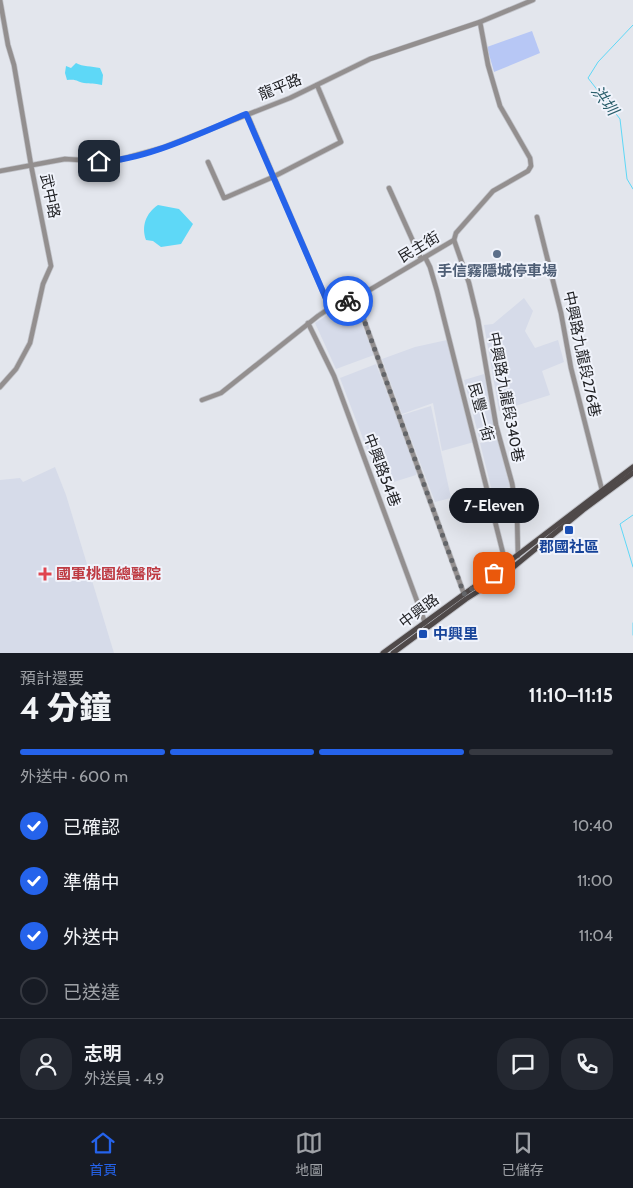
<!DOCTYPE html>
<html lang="zh-TW">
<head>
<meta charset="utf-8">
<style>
	:root { --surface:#171b24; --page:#242831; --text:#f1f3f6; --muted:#9ea1a6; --line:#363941; --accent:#2563eb }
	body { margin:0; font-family:Cabin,"Noto Sans TC",sans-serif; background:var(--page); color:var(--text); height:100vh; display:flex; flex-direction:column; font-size:19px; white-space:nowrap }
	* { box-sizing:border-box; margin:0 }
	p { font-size:16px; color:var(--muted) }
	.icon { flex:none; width:28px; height:28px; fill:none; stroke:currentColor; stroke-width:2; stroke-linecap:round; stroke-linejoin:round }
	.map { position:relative; height:653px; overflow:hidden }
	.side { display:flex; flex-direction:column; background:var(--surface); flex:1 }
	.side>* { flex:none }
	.pin { position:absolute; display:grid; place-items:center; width:42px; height:42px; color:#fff; margin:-21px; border-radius:10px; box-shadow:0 2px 8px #0006 }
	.courier { position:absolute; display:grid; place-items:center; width:50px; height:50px; margin:-25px; border:4px solid #2563eb; border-radius:50%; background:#fff; color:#222; box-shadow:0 1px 6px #0007 }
	.bubble { position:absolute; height:35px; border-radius:18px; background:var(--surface); box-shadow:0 5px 20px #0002; font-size:16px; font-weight:800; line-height:35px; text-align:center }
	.headline em { font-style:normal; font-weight:800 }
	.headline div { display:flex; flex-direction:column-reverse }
	.headline { display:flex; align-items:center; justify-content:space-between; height:85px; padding:0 20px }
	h1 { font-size:32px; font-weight:800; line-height:38px }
	.bar { display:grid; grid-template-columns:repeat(4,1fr); gap:8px 5px; align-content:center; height:60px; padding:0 20px }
	.bar i { height:6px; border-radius:4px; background:var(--line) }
	.bar .current { background:var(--accent) }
	.bar p { grid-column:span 4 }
	.line { display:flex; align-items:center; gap:12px; padding:0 20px; border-top:1px solid var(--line) }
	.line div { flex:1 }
	.round { display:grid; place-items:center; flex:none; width:52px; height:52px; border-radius:20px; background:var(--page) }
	ol { padding:0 20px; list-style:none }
	li { display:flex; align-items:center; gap:15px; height:55px }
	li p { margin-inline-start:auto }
	li .icon { padding:5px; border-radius:50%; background:var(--accent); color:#fff; stroke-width:4 }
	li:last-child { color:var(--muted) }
	li i { width:28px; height:28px; border:2px solid var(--line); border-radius:50% }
	.tabs { display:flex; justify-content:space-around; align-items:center; height:70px; border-top:1px solid var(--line); background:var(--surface); font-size:14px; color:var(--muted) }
	.tabs a { display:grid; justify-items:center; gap:2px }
	.tabs .current { color:var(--accent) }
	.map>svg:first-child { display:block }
	.built { fill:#d6dbe9 }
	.green { fill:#b7c7f5 }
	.water { fill:#5ed8f7 }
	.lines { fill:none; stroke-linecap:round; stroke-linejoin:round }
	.stream { stroke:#5ed8f7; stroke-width:1 }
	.minor-casing { stroke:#c0c2c8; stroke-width:6 }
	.major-casing { stroke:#c0c2c8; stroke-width:7 }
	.minor { stroke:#938f8f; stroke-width:4.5 }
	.major { stroke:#4f4949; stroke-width:5 }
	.done { stroke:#636569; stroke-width:5; stroke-dasharray:0 9 }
	.route { stroke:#2563eb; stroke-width:6 }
	.service-dot { fill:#5c6f8a; stroke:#f0f3fb; stroke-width:2 }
	.transit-dot { fill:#1a4fb4; stroke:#f0f3fb; stroke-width:2 }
	.health-dot { fill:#e0444e; stroke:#f0f3fb; stroke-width:2 }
	.labels { text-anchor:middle; stroke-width:4; stroke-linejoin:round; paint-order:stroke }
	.street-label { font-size:15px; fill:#1e1f22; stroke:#f0f3fb }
	.service-label { font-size:15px; font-weight:bold; fill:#4e5e75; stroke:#f0f3fb }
	.transit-label { font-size:15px; font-weight:bold; fill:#164399; stroke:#f0f3fb }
	.health-label { font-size:15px; font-weight:bold; fill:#be3a42; stroke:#f0f3fb; text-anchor:start }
	.water-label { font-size:16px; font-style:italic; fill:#2a5e6b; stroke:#f0f3fb }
</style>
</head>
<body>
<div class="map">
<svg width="633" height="653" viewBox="0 0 633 653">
	<rect width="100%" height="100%" fill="#e3e6ed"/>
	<g class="built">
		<polygon points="524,298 533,311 525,331 535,348 558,340 564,362 542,371 550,395 499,411 484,325 493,324"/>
		<polygon points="354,304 374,355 336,369 315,323 329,314"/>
		<polygon points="447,340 474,442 442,451 433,403 402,414 382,359 415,347"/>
		<polygon points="376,364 417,470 416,475 381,486 340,378"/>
		<polygon points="484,374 497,439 480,441 464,380"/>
		<polygon points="431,406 451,498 435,502 402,415"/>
		<polygon points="498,440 510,487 492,491 480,443"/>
		<polygon points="55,467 66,495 114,653 0,653 0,480 20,478 23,482"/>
	</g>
	<polygon class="green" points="532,31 540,53 494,72 487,47"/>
	<g class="water">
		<path d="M76 63C83 67 91 66 100 68L103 75 102 85C94 83 91 84 84 83 76 82 79 79 67 80L65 73 66 66 71 68Z"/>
		<path d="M158 205 179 209 193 224 181 244 161 247 153 241 146 240C141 226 146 213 158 205Z"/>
	</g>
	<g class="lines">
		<g class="stream">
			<polyline points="633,25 598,62 588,78 620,119 627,179 633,189"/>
			<polyline points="633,515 620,524 633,567"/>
			<polyline points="633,623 633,635"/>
		</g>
		<defs>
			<g id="minor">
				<polyline points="247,114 330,308"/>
				<polyline points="208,162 224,198 227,197 273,177 341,142 317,85"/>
				<polyline points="0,171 65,159 111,162 162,148 290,98 370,59 480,22 533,0"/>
				<polyline points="389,188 421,259"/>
				<polyline points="537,217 561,313 571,368 603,494"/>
				<polyline points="454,240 469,283 478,320 496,425 512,483 517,512 518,556"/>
				<polyline points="425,257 430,267 437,291 506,565 505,574"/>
				<polyline points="356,298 464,594"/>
				<polyline points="308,323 334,376 427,628"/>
				<polyline points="0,387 16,369 30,343 43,284 51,266 31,165 14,65 8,45 0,0"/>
				<polyline points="202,400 221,393 318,316 330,308 356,298 454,240 456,233 493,191 528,171 531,166 530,158 500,106 488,65 480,22"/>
			</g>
			<g id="major">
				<polyline points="383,653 464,594 494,573 633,467"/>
				<polyline points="393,653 466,599 505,574 583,510 633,473"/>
			</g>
		</defs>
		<use href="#minor" class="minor-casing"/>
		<use href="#major" class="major-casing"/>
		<use href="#minor" class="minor"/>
		<use href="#major" class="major"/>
	</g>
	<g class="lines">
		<polyline class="done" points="348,301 356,298 464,594 494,573"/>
		<path class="route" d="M99 161C140 163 207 130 246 114L330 308 348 301"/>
	</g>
	<circle class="service-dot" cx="497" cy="254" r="5"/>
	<g class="transit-dot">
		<rect x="564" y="525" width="10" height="10" rx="2.5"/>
		<rect x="418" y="629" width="10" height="10" rx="2.5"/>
	</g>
	<path class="health-dot" d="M42.5 566.5h5v5h5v5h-5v5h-5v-5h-5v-5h5z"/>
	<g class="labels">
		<g class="street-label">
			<text transform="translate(280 87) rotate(-22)" y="5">龍平路</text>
			<text transform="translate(50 196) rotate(78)" y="5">武中路</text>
			<text transform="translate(419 247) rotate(-31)" y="5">民主街</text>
			<text transform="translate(582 354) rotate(78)" y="5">中興路九龍段276巷</text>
			<text transform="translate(506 397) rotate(79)" y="5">中興路九龍段340巷</text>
			<text transform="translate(481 412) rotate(75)" y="5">民豐一街</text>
			<text transform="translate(382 470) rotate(69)" y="5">中興路54巷</text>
			<text transform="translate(419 611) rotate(-37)" y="5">中興路</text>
		</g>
		<g class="service-label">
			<text x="497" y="276">手信霧隱城停車場</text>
		</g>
		<g class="transit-label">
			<text x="569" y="552">郡國社區</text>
			<text x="433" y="639" text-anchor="start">中興里</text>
		</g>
		<g class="health-label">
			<text x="56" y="579">國軍桃園總醫院</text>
		</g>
		<g class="water-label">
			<text transform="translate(605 100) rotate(53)" y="6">洪圳</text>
		</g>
	</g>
</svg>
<div class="pin" style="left:494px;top:573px;background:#ea580c"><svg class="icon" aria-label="bag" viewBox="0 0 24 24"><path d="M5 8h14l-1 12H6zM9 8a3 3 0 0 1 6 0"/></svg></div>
<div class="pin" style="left:99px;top:161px;background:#1f2937"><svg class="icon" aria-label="home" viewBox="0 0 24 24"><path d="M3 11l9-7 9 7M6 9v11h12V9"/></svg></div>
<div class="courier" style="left:348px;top:301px"><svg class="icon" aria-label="bike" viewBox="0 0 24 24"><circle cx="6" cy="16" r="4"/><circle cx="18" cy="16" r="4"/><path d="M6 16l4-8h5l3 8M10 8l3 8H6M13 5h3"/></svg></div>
<div class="bubble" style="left:449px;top:488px;width:90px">7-Eleven</div>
</div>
<section class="side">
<div class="headline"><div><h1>4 分鐘</h1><p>預計還要</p></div><em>11:10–11:15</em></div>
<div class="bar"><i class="current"></i><i class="current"></i><i class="current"></i><i></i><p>外送中 · 600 m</p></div>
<ol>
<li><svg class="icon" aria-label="check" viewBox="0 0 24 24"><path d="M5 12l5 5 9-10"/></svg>已確認<p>10:40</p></li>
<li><svg class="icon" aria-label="check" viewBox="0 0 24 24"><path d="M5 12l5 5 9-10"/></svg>準備中<p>11:00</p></li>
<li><svg class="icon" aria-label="check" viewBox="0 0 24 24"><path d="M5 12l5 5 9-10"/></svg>外送中<p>11:04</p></li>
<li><i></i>已送達</li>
</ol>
<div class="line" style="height:90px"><a class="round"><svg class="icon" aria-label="person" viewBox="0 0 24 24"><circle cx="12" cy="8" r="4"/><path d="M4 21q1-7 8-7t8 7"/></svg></a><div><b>志明</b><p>外送員 · 4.9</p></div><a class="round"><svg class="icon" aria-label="chat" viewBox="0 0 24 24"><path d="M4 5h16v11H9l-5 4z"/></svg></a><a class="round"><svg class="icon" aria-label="phone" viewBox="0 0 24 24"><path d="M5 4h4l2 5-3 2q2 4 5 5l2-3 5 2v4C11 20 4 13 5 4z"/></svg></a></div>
</section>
<nav class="tabs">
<a class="current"><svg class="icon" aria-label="home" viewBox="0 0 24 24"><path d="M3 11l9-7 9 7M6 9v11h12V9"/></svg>首頁</a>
<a><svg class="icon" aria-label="map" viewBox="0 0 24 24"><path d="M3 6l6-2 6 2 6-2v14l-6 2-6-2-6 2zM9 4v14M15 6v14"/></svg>地圖</a>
<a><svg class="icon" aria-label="saved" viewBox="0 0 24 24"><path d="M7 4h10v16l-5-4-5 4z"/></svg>已儲存</a>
</nav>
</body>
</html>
